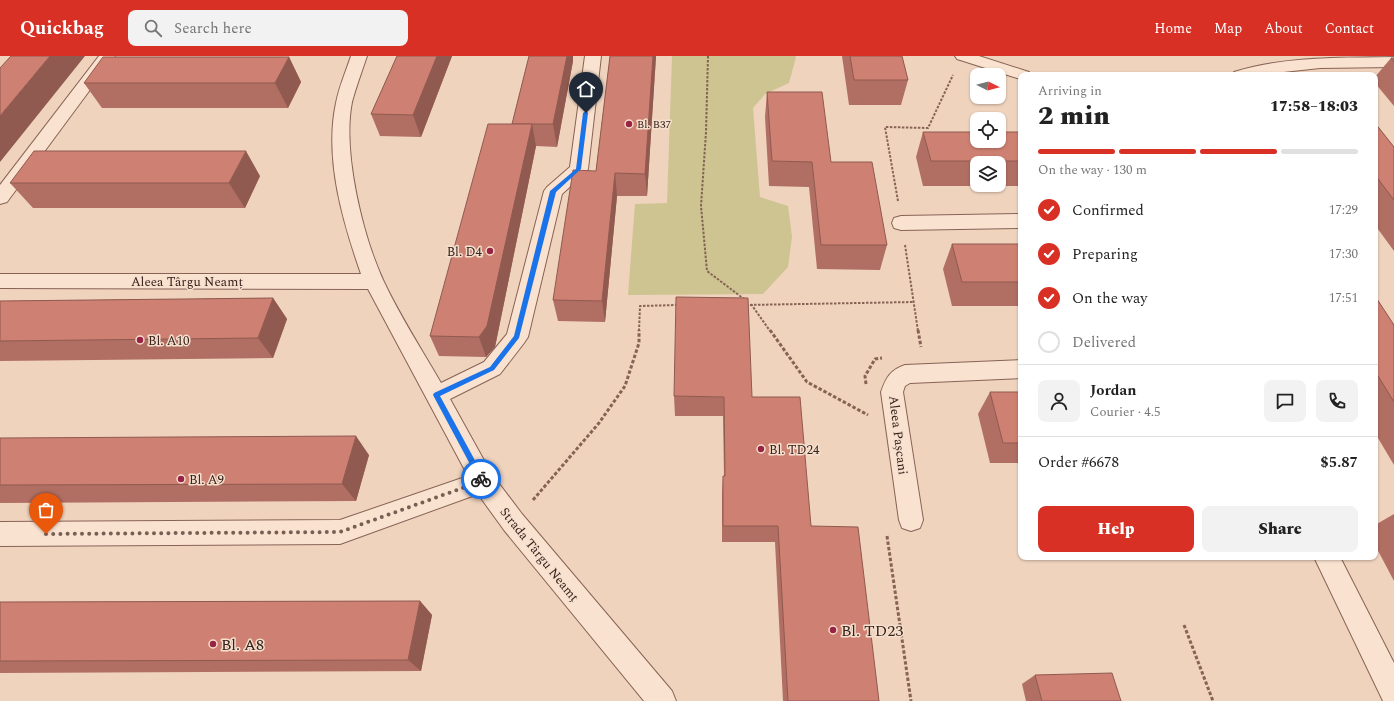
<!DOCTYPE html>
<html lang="en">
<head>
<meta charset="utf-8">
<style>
	:root { --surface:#fff; --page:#f2f2f2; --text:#222; --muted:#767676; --line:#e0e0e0; --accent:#d93025 }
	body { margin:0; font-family:Spectral,serif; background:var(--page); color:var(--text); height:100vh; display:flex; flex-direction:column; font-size:15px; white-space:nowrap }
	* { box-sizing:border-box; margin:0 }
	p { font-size:13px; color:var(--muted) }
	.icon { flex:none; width:22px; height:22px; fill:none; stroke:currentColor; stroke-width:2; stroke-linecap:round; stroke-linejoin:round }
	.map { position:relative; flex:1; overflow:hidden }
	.sheet { position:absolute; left:1018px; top:16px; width:360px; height:488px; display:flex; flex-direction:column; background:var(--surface); border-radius:8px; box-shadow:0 1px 3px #0004 }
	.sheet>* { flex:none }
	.needle { width:26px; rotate:96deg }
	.fabs { position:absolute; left:970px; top:12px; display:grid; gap:8px }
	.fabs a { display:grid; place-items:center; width:36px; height:36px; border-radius:8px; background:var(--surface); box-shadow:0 1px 3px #0004; font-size:20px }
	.pin { position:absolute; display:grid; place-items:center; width:34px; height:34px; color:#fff; margin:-41px -17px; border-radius:50% 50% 50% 0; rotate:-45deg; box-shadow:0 0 4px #0007 }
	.pin .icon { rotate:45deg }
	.courier { position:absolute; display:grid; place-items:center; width:40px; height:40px; margin:-20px; border:3px solid #1a73e8; border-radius:50%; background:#fff; color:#222; box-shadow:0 1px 5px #0007 }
	.summary em { font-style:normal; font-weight:800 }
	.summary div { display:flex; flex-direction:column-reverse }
	.summary { display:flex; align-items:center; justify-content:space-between; height:68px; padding:0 20px }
	h1 { font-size:26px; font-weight:800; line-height:30px }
	.bar { display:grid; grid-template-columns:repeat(4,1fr); gap:6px 4px; align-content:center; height:48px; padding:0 20px }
	.bar i { height:5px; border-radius:3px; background:var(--line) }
	.bar .current { background:var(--accent) }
	.bar p { grid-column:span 4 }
	.line { display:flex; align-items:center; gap:10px; padding:0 20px; border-top:1px solid var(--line) }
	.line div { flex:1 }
	.round { display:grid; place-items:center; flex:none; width:42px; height:42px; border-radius:8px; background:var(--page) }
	ol { padding:0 20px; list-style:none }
	li { display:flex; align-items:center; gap:12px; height:44px }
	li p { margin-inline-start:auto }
	li .icon { padding:4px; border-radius:50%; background:var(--accent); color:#fff; stroke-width:4 }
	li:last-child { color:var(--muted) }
	li i { width:22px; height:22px; border:2px solid var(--line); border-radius:50% }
	.primary-button { display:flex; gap:8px; margin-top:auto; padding:8px 20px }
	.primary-button a { flex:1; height:46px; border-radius:8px; background:var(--accent); color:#fff; font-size:16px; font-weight:800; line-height:46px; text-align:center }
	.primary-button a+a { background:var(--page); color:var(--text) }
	header { display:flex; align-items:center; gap:24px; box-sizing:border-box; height:56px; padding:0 20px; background:var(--accent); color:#fff }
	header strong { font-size:19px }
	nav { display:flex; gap:22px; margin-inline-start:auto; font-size:14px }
	.search { width:280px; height:36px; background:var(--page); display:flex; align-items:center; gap:10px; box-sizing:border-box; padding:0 14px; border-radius:8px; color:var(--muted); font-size:15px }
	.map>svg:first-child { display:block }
	.green { fill:#cdc491 }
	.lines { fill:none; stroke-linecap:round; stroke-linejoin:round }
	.minor-casing { stroke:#876356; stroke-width:2 }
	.path-far1 { stroke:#876356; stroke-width:2; stroke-dasharray:2.5 1.5; stroke-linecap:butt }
	.path { stroke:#876356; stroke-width:3; stroke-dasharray:3.5 2; stroke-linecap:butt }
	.minor { fill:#fae2d0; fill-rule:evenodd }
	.wall { fill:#b16e62; fill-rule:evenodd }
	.shaded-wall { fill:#905a50 }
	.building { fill:#ce8072; stroke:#905a50 }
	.route { fill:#1a73e8 }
	.done { stroke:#775f54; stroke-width:4; stroke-dasharray:0 7.2 }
	.poi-dot { fill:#972444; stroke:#f6dfcd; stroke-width:1.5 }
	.labels { text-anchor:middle; stroke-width:3; stroke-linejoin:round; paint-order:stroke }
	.far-poi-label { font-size:11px; fill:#36211b; stroke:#f6dfcd; text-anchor:start }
	.poi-label { font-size:13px; fill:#36211b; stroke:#f6dfcd; text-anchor:start }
	.street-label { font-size:13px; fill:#36211b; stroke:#f6dfcd }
	.near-poi-label { font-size:16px; fill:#36211b; stroke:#f6dfcd; text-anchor:start }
</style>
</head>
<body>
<header>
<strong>Quickbag</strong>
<div class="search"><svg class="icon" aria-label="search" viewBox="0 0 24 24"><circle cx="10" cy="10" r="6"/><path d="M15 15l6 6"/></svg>Search here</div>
<nav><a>Home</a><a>Map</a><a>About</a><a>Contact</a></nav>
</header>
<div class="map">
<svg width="1394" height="645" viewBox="0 0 1394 645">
	<rect width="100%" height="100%" fill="#efd3bd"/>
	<polygon class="green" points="672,0 795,0 796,1 789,27 765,38 753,52 760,141 788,150 792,181 788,211 763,238 628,239 635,148 667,147"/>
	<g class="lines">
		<defs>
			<g id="minor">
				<polygon points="99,0 115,0 7,146 0,148 0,129"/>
				<path d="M351 0H367C362 15 356 31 352 46 342 96 363 181 384 226 400 260 422 294 441 327L484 306 507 278 544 135 547 131 570 111 585 0H601L588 113 585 117 562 138 528 281 524 287 500 318 450 343 491 417 522 458 672 635 676 645H644L504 474 478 438 340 488 0 490V466L340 464 468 420 368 233 0 232V218H361C343 166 324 103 336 47 339 31 346 15 351 0Z"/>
				<polygon points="955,0 979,0 1029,16 1031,19 1021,19 1021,23 1017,22 957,3"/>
				<path d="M1394 1V11L1320 12 1256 19H1232L1234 16C1285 0 1341 2 1394 1Z"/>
				<polygon points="1021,158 1021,172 901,174 894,172 892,167 894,162 901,160"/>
				<path d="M1021 304V322L910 327 905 330 903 336 923 464 920 472 911 475 902 472 899 464 881 336C886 322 890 314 905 309Z"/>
				<polygon points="1314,501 1340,501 1394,607 1394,645 1383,645"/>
			</g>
		</defs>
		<use href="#minor" class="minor-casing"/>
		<g class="path-far1">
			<polyline points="708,0 706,76 701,150 707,215 744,243"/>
			<polyline points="898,145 885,71 928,72 953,19"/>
			<polyline points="905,189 918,275"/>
			<polyline points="751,248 770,275"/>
			<polyline points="746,249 914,246"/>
			<polyline points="639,275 640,250 677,249"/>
		</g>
		<g class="path">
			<polyline points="770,274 807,326 868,359"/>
			<polyline points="918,274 921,291"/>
			<polyline points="866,328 865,320 875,303 882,302"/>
			<polyline points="533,444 599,367 625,330 639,287 639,274"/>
			<polyline points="887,480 911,645"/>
			<polyline points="1184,569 1213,645"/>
		</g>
		<use href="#minor" class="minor"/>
	</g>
	<g class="wall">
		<polygon points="397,0 452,0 421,81 380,80 371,58"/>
		<polygon points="529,0 573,0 573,5 557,91 536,90 495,291 486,301 439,300 430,280 512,68"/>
		<polygon points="610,0 656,0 647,140 617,140 605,266 558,265 553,244 596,115"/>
		<polygon points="842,0 902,0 908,24 901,49 849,49"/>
		<polygon points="289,1 301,26 288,52 102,52 84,27"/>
		<polygon points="1391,2 1394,2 1394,50 1375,27 1375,21"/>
		<polygon points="767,36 831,106 887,189 880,214 817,213 809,131 769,130 765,61"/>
		<polygon points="1375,67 1394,91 1394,195 1375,169"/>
		<path d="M923 76H1021V130H923L916 101ZM977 107H999V129H977Z"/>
		<polygon points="260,120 245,152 33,152 10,127"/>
		<polygon points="952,188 1021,188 1021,250 952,250 943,213"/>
		<polygon points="1375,240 1394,269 1394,409 1375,377"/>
		<polygon points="273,242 287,263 273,302 0,305 0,245"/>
		<polygon points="990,336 1021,336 1021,407 990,407 978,358"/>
		<polygon points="674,340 752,341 811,470 879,645 783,645 775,486 722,486 722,437 723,420 724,420 723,360 675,360"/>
		<polygon points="0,382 369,399 356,445 0,447"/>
		<polygon points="1394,458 1394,525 1375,489 1375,469"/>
		<polygon points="420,545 432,559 421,615 0,617 0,546"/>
		<polygon points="1035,619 1121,645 1026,645 1022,628"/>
	</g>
	<g class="shaded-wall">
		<polygon points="50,0 85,0 0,106 0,60"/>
		<polygon points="437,0 452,0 421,81 413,59"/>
		<polygon points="567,0 573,0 573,5 557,91 553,68"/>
		<polygon points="653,0 656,0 647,140 645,118"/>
		<polygon points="289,1 301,26 288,52 275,27"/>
		<polygon points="532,68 536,90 495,291 486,301 479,281"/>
		<polygon points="246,95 260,120 245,152 229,127"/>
		<polygon points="615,117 617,140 605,266 602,245"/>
		<polygon points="273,242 287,263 273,302 258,282"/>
		<polygon points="356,380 369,399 356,445 342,428"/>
		<polygon points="420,545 432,559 421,615 408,604"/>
	</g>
	<g class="building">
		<polygon points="11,0 50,0 0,60 0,12"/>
		<polygon points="397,0 437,0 413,59 371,58"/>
		<polygon points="529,0 567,0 553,68 512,68"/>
		<polygon points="610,0 653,0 645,118 615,117 602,245 553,244 573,114 596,115"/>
		<polygon points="850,0 902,0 908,24 854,24"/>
		<polygon points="103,1 289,1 275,27 84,27"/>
		<polygon points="1391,2 1394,2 1394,6"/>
		<polygon points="767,36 822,36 831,106 872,106 887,189 821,189 812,106 772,105"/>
		<polygon points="1375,67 1394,91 1394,144 1375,119"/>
		<polygon points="488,68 532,68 487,270 479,281 430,280"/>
		<polygon points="923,76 977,76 977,85 999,85 999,76 1021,76 1021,105 931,105"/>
		<polygon points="34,95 246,95 229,127 10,127"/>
		<polygon points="952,188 1021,188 1021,226 962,226"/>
		<polygon points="1375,240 1394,269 1394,346 1375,315"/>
		<polygon points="676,241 748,242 752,341 800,341 811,470 858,471 879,645 788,645 778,470 723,470 723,420 725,420 724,341 674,340"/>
		<polygon points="273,242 258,282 0,285 0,245"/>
		<polygon points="990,336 1021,336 1021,387 1003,387"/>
		<polygon points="356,380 342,428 0,429 0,382"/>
		<polygon points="420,545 408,604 0,605 0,546"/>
		<polygon points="1112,617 1121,645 1042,645 1035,619"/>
	</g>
	<polygon class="route" points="586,55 588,57 581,113 556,136 519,282 494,314 440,340 484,421 485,423 481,426 479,425 433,339 434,337 490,311 514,280 550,135 576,113 583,57"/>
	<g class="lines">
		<polyline class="done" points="46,478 340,476 482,425 481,423"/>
	</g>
	<g class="poi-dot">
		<circle cx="629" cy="68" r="4"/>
		<circle cx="490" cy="195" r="4"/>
		<circle cx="140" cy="284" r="4"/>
		<circle cx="761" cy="393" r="4"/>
		<circle cx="181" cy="423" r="4"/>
		<circle cx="833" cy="574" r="4"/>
		<circle cx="213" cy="588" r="4"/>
	</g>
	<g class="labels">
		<g class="far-poi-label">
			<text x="637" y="72">Bl. B37</text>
		</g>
		<g class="poi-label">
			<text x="482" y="200" text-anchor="end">Bl. D4</text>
			<text x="148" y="289">Bl. A10</text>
			<text x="769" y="398">Bl. TD24</text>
			<text x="189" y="428">Bl. A9</text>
		</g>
		<g class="street-label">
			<text x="187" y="230">Aleea Târgu Neamț</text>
			<text transform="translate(899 379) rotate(83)" y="5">Aleea Pașcani</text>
			<text transform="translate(540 498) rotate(51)" y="5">Strada Târgu Neamț</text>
		</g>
		<g class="near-poi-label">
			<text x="841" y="580">Bl. TD23</text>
			<text x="221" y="594">Bl. A8</text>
		</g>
	</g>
</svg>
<div class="fabs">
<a><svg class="needle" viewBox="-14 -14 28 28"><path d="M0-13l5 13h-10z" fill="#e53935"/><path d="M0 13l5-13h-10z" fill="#767676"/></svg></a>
<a><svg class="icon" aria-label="locate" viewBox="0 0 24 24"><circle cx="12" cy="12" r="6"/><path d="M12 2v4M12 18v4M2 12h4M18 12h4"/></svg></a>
<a><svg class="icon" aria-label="layers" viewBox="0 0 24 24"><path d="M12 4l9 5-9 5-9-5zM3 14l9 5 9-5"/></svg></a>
</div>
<div class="pin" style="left:46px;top:478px;background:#ea580c"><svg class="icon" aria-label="bag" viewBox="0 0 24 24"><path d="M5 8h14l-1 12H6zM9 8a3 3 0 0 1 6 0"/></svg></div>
<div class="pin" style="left:586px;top:57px;background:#1f2937"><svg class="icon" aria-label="home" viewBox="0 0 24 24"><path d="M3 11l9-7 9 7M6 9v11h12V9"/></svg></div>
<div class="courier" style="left:481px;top:423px"><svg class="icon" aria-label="bike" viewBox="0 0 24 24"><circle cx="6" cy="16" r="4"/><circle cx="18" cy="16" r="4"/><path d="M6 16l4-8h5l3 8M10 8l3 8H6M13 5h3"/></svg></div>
<section class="sheet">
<div class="summary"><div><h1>2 min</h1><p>Arriving in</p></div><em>17:58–18:03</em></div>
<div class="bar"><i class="current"></i><i class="current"></i><i class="current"></i><i></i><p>On the way · 130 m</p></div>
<ol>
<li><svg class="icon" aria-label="check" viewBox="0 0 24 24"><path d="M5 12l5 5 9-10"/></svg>Confirmed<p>17:29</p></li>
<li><svg class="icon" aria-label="check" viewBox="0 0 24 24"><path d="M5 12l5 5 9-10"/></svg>Preparing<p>17:30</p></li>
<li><svg class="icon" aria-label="check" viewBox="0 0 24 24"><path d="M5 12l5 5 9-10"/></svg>On the way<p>17:51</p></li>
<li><i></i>Delivered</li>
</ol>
<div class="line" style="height:72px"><a class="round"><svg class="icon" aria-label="person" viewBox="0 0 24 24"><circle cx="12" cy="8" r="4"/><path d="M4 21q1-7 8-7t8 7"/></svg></a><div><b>Jordan</b><p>Courier · 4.5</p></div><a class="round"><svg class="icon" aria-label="chat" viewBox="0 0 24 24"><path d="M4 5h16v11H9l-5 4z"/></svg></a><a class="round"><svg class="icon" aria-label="phone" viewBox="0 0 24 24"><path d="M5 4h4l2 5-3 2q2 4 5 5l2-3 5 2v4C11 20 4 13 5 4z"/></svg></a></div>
<div class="line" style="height:52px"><div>Order #6678</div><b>$5.87</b></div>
<div class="primary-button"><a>Help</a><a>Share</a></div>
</section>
</div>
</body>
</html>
